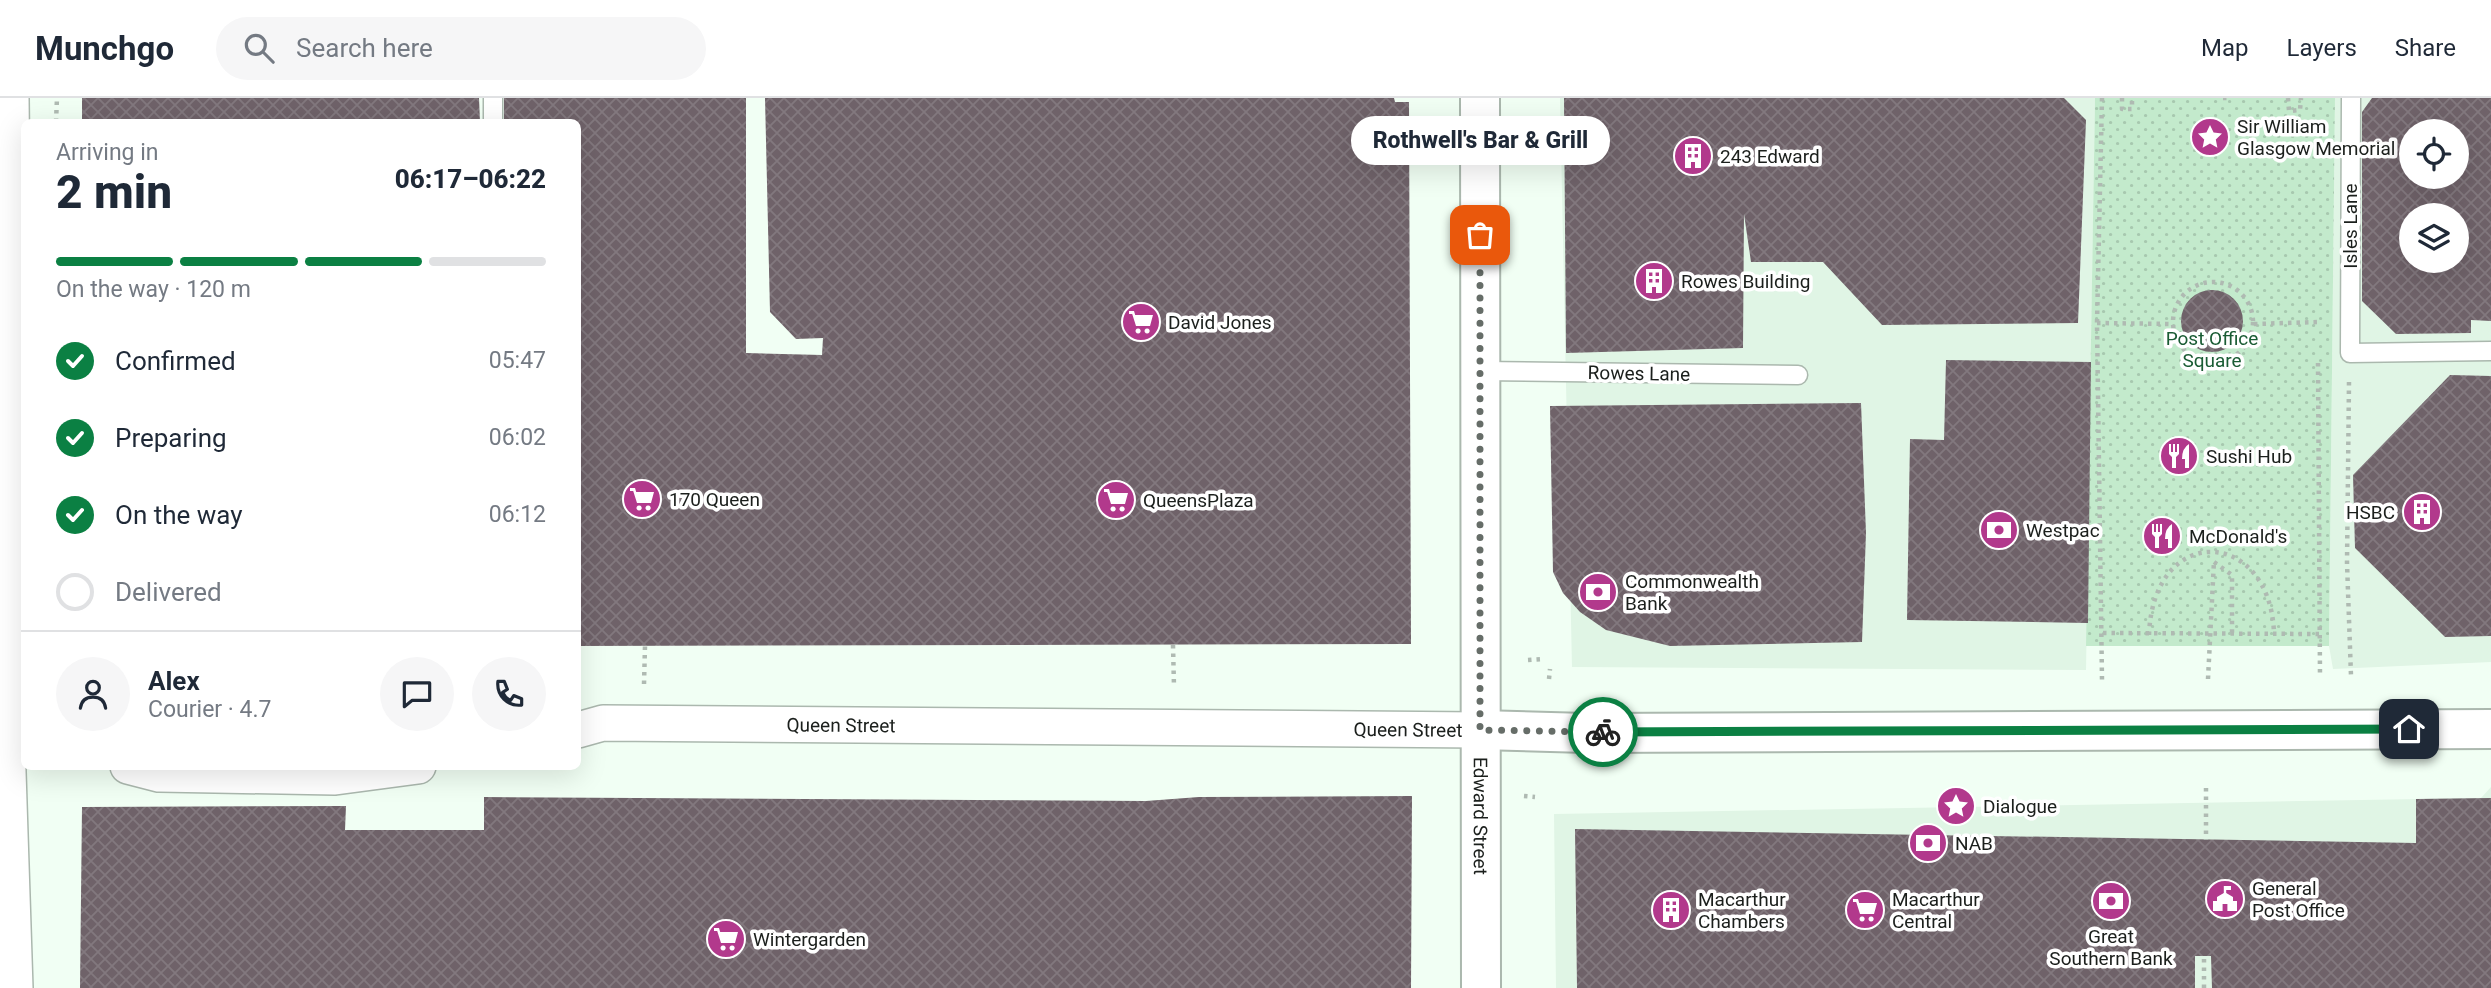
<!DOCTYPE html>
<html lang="en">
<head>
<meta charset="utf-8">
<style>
	:root { --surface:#fff; --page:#f6f6f7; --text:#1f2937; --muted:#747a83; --line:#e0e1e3; --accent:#0b8043 }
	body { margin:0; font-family:Roboto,sans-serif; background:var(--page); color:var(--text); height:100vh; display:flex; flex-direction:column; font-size:26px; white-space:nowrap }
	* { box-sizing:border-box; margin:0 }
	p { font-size:23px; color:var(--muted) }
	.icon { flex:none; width:38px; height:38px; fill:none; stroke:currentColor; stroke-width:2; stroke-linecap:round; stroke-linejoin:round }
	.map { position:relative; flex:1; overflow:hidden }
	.drawer { position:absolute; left:21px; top:21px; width:560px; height:651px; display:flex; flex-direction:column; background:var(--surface); border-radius:10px; box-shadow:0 7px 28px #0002 }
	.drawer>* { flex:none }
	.controls { position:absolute; left:2399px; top:21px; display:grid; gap:14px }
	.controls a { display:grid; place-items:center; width:70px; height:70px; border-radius:50%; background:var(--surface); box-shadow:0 7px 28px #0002; font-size:35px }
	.pin { position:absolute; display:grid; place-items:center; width:60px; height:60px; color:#fff; margin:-30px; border-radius:14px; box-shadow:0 4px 10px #0006 }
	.courier { position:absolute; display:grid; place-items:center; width:70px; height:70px; margin:-35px; border:5px solid #0b8043; border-radius:50%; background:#fff; color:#222; box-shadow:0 2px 9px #0007 }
	.bubble { position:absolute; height:49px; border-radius:24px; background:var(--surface); box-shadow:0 7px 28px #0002; font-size:23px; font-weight:800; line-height:49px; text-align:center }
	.headline em { font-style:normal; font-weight:800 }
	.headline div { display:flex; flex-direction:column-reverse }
	.headline { display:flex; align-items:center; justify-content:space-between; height:119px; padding:0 35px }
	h1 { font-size:46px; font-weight:800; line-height:52px }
	.bar { display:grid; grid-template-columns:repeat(4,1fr); gap:10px 7px; align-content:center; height:84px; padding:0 35px }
	.bar i { height:9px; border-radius:5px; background:var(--line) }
	.bar .current { background:var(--accent) }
	.bar p { grid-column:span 4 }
	.line { display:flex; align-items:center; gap:18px; padding:0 35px; border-top:2px solid var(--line) }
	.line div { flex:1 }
	.round { display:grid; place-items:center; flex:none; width:74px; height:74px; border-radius:37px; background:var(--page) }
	ol { padding:0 35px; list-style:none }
	li { display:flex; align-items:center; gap:21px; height:77px }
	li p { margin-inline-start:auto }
	li .icon { padding:7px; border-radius:50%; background:var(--accent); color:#fff; stroke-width:4 }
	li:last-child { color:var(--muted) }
	li i { width:38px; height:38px; border:4px solid var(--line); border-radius:50% }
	header { display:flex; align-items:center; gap:42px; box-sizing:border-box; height:98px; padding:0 35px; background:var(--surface); border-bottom:2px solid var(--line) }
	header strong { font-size:33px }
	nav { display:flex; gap:38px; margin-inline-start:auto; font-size:24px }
	.search { width:490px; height:63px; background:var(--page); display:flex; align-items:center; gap:18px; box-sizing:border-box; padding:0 24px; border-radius:38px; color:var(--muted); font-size:26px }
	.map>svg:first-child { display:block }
	.built { fill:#e0f5e5; fill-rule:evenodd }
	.park { fill:url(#park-dots) }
	.building { fill:url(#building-cross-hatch); fill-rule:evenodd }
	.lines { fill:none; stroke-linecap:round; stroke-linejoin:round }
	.lane-casing { stroke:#abb8ae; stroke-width:21 }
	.street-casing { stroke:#abb8ae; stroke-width:38 }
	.secondary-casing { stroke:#abb8ae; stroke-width:42 }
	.path { stroke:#afbab2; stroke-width:4.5; stroke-dasharray:3.5 5; stroke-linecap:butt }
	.lane { stroke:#fff; stroke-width:18 }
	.street { stroke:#fff; stroke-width:35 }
	.secondary { stroke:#fff; stroke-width:38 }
	.done { stroke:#666d68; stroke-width:7; stroke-dasharray:0 12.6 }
	.route { stroke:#0b8043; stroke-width:9 }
	.labels { text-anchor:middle; stroke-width:7; stroke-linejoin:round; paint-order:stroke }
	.poi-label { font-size:19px; fill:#1b1f1c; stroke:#fff; text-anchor:start }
	.street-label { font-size:19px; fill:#1b1f1c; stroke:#fff }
	.park-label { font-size:19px; fill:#1a5c34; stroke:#fff }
</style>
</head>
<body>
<header>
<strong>Munchgo</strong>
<div class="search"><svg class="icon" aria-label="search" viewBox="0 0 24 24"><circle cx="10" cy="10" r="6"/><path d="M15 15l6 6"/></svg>Search here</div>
<nav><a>Map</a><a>Layers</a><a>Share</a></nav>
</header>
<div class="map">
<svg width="2491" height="890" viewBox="0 0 2491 890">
	<defs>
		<pattern id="park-dots" width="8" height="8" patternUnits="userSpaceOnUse" patternTransform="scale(1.75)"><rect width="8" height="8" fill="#c3eacc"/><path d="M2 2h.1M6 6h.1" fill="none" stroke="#a7c8af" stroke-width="1.8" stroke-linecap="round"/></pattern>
		<pattern id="building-cross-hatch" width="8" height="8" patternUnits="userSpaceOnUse" patternTransform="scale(1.75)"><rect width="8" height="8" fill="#6f6269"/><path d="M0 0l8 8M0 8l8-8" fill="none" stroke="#82787e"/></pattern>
	</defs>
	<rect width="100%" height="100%" fill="#f1fff4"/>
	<g class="built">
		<polygon points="1560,0 2095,0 2086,572 1572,569"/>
		<path d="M2335 0H2491V564L2333 571 2329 548ZM2412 33H2457V79H2412ZM2412 117H2457V163H2412Z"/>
		<polygon points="2491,689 2491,890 1556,890 1554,716 2481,700"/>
	</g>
	<polygon class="park" points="2095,0 2335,0 2329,548 2086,548"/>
	<g class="building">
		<polygon points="82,0 479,0 480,24 82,24"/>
		<polygon points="504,0 746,0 746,255 822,257 823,240 796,241 770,214 765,0 1394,0 1395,4 1409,4 1411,546 578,548 578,24 504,24"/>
		<polygon points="1564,0 2064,0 2086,22 2078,225 1882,227 1823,164 1751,164 1744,116 1743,250 1566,255"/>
		<path d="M2372 0H2491V223L2471 222V235L2396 236 2362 203V14ZM2412 33H2457V79H2412ZM2412 117H2457V163H2412Z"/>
		<circle cx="2212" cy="223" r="31"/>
		<polygon points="1946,262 2091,264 2088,525 1907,522 1910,341 1944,342"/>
		<polygon points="2450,277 2491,278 2491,538 2445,539 2355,450 2353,377"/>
		<polygon points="1861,305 1866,435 1862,544 1670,548 1606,532 1580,514 1563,495 1553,474 1550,308"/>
		<polygon points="1412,698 1411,890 80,890 82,709 346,708 345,732 484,732 484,699 1146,703 1199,699"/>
		<polygon points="2491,700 2491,890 2212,890 2211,858 2195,858 2195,890 1577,890 1575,731 2416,745 2416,701"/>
	</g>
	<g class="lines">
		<defs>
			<g id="lane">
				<polyline points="2351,0 2350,255 2491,253"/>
				<polyline points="493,24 493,0"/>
				<polyline points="1480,273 1798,277"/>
			</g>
			<g id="street">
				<polyline points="11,0 14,263 7,643 15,890"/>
				<path id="s1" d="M578 632 603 625 1480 632"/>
				<polyline points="128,668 159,676 335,679 418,668"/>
			</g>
			<g id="secondary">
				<path id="s2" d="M1480 0 1481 890"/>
				<polyline points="1480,632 1586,635 2491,631"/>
			</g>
		</defs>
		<use href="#lane" class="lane-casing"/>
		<use href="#street" class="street-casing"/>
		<use href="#secondary" class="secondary-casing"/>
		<g class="path">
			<polyline points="2102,0 2097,225 2102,582"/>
			<polyline points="2122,0 2122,11 2132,11 2132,0"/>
			<polyline points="2223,0 2227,0"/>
			<polyline points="2288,0 2289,13 2300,12 2301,0"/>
			<polyline points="56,24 57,0"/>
			<circle cx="2213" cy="224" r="40"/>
			<polyline points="2097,225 2173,226"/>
			<polyline points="2254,226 2319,224"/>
			<polyline points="2318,265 2320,579"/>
			<polyline points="2349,284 2347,465 2351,578"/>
			<polyline points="2214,464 2232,477 2232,535"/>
			<polyline points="2103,535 2319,536"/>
			<path d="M2149 537C2153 424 2270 429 2274 535"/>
			<polyline points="1173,547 1174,589"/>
			<polyline points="1528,562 1543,561"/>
			<polyline points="1549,581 1550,571"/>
			<polyline points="2208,581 2214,463"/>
			<polyline points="644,586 645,548"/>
			<polyline points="2206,690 2206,742"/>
			<polyline points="1524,698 1535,699"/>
			<polyline points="2204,890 2204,858"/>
		</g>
		<use href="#lane" class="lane"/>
		<use href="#street" class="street"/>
		<use href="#secondary" class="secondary"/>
	</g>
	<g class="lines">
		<polyline class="done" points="1480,137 1480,632 1603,634"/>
		<polyline class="route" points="1603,634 2409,631"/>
	</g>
	<defs>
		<symbol id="sight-disc" viewBox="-11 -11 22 22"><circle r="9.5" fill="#b2398c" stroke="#fff"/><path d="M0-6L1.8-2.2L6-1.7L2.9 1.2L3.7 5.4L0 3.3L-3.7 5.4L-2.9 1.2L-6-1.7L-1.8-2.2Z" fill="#fff"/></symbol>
		<symbol id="building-disc" viewBox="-11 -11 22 22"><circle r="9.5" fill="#b2398c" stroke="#fff"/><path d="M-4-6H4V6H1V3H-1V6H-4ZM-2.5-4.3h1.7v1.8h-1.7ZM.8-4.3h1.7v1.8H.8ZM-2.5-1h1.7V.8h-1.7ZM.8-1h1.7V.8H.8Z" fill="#fff"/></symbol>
		<symbol id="supermarket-disc" viewBox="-11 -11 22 22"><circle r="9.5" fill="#b2398c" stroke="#fff"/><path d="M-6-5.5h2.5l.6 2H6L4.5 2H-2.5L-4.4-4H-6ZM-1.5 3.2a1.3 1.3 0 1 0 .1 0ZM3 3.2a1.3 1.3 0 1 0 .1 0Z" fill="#fff"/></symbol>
		<symbol id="restaurant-disc" viewBox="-11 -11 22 22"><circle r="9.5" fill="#b2398c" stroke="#fff"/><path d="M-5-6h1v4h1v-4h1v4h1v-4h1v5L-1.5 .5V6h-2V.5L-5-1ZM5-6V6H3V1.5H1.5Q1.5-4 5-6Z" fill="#fff"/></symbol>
		<symbol id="bank-disc" viewBox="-11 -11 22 22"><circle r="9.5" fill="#b2398c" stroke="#fff"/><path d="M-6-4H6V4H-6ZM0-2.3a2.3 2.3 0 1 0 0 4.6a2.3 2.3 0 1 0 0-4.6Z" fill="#fff"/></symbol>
		<symbol id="civic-disc" viewBox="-11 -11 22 22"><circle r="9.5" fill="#b2398c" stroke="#fff"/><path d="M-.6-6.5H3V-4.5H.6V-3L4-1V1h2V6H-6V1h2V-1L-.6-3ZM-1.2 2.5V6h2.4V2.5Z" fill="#fff"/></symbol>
	</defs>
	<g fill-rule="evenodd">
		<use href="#sight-disc" x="2188" y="17" width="44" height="44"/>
		<use href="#building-disc" x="1671" y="36" width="44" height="44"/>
		<use href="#building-disc" x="1632" y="161" width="44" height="44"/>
		<use href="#supermarket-disc" x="1119" y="202" width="44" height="44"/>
		<use href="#restaurant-disc" x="2157" y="336" width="44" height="44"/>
		<use href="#supermarket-disc" x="620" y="379" width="44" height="44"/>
		<use href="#supermarket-disc" x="1094" y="380" width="44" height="44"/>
		<use href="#building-disc" x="2400" y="392" width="44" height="44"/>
		<use href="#bank-disc" x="1977" y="410" width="44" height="44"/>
		<use href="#restaurant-disc" x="2140" y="416" width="44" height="44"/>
		<use href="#bank-disc" x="1576" y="472" width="44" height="44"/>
		<use href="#sight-disc" x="1934" y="686" width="44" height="44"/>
		<use href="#bank-disc" x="1906" y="723" width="44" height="44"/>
		<use href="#civic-disc" x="2203" y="779" width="44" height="44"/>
		<use href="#bank-disc" x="2089" y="781" width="44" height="44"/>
		<use href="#building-disc" x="1649" y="790" width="44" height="44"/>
		<use href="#supermarket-disc" x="1843" y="790" width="44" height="44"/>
		<use href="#supermarket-disc" x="704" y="819" width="44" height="44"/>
	</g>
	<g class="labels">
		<g class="poi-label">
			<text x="2237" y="35">Sir William<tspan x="2237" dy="22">Glasgow Memorial</tspan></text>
			<text x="1720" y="65">243 Edward</text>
			<text x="1681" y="190">Rowes Building</text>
			<text x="1168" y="231">David Jones</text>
			<text x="2206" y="365">Sushi Hub</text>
			<text x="669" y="408">170 Queen</text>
			<text x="1143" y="409">QueensPlaza</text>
			<text x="2395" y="421" text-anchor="end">HSBC</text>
			<text x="2026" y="439">Westpac</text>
			<text x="2189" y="445">McDonald's</text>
			<text x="1625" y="490">Commonwealth<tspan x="1625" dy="22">Bank</tspan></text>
			<text x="1983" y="715">Dialogue</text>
			<text x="1955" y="752">NAB</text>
			<text x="2252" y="797">General<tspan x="2252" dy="22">Post Office</tspan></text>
			<text x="1698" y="808">Macarthur<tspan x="1698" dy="22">Chambers</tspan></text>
			<text x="1892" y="808">Macarthur<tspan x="1892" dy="22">Central</tspan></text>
			<text x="2111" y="845" text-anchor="middle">Great<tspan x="2111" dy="22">Southern Bank</tspan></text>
			<text x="753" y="848">Wintergarden</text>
		</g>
		<g class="street-label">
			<text transform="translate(2350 128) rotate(-90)" y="7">Isles Lane</text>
			<text transform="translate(1639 275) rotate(1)" y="7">Rowes Lane</text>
			<text dy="7" stroke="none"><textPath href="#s1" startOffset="264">Queen Street</textPath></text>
			<text dy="7" stroke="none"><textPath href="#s1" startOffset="831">Queen Street</textPath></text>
			<text dy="7" stroke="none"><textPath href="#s2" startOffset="718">Edward Street</textPath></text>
		</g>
		<g class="park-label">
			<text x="2212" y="247">Post Office<tspan x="2212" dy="22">Square</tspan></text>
		</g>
	</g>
</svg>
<div class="controls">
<a><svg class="icon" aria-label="locate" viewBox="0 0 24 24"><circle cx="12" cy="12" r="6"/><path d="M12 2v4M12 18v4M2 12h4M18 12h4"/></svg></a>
<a><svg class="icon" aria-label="layers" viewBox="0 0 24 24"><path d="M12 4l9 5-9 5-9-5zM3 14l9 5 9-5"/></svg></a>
</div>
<div class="pin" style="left:1480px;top:137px;background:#ea580c"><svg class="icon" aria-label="bag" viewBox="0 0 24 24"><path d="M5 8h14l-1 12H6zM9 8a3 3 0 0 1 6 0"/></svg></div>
<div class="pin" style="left:2409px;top:631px;background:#1f2937"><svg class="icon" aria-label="home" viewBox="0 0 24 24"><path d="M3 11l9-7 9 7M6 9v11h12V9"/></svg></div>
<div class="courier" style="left:1603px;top:634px"><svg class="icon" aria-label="bike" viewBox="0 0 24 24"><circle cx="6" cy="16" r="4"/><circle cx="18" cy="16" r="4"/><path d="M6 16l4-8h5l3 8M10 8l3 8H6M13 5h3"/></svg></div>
<div class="bubble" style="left:1351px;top:18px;width:259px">Rothwell's Bar &amp; Grill</div>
<section class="drawer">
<div class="headline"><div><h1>2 min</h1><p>Arriving in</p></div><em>06:17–06:22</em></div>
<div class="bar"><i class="current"></i><i class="current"></i><i class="current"></i><i></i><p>On the way · 120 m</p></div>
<ol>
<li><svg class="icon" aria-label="check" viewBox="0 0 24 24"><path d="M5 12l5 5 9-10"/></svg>Confirmed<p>05:47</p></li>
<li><svg class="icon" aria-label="check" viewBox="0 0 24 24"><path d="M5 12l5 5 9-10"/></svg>Preparing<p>06:02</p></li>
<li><svg class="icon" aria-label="check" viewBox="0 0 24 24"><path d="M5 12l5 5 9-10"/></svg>On the way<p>06:12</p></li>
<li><i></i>Delivered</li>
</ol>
<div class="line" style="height:126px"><a class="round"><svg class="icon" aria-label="person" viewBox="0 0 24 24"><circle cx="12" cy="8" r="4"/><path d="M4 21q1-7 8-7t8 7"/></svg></a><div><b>Alex</b><p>Courier · 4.7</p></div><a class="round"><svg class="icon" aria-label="chat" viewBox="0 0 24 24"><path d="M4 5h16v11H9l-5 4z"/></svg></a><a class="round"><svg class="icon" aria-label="phone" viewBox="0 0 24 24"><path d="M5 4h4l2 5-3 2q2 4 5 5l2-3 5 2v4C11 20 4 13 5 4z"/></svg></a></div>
</section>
</div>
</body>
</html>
